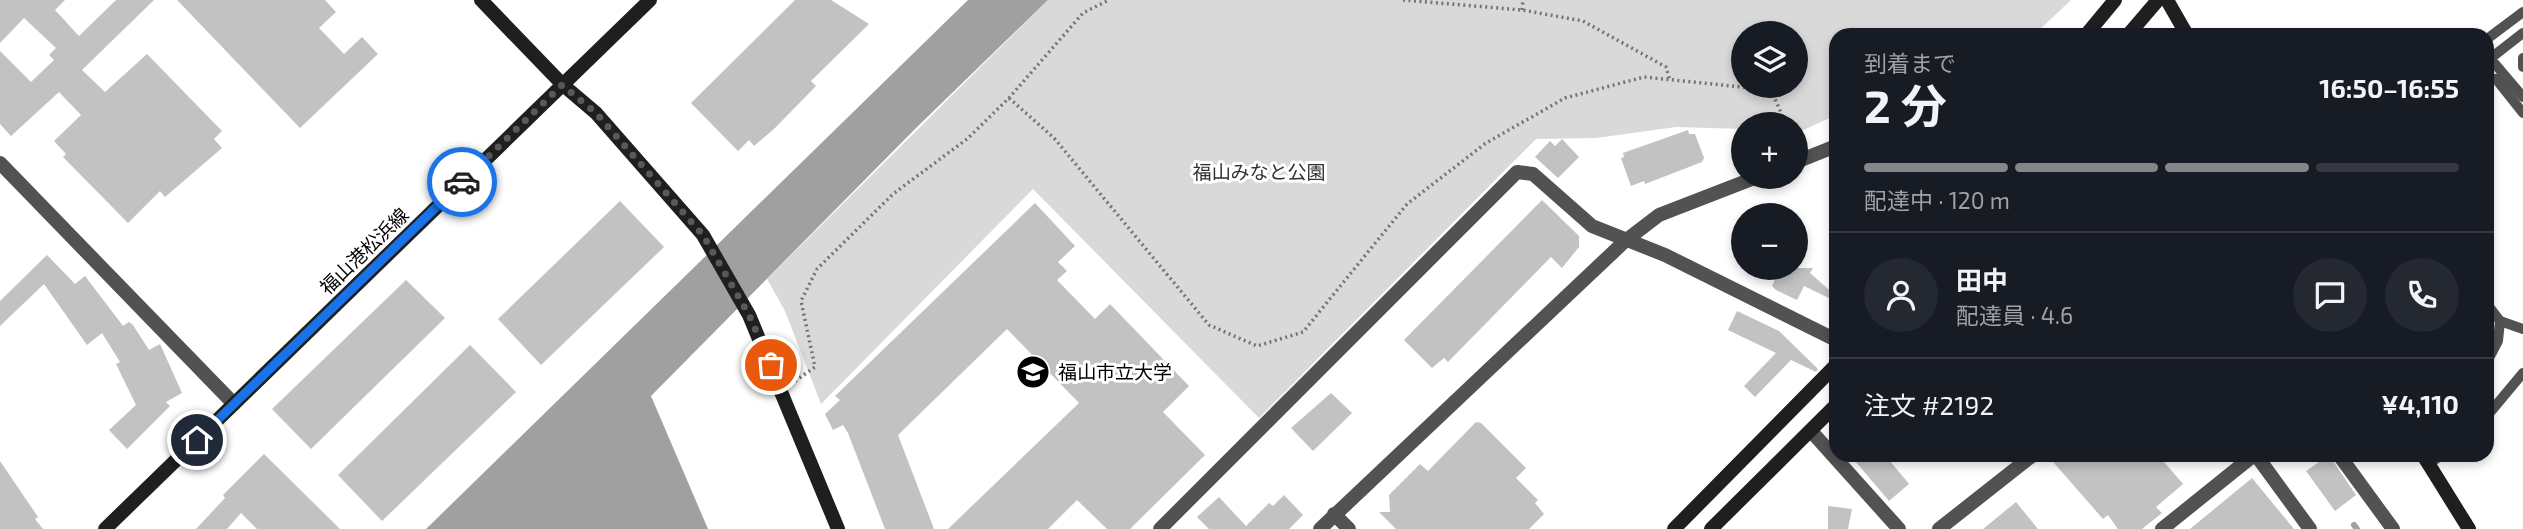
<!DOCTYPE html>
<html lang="ja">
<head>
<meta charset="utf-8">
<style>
	:root { --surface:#171b24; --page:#242831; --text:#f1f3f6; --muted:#9ea1a6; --line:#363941; --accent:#858687 }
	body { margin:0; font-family:"Exo 2","Noto Sans JP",sans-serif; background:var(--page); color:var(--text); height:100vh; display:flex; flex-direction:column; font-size:26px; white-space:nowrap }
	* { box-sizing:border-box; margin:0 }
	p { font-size:23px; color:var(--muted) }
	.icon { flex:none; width:38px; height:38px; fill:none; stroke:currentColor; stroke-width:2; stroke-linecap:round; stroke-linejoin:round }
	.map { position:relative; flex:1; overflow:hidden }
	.details { position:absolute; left:1829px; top:28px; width:665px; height:434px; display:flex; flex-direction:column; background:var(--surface); border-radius:21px; box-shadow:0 4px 10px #0003 }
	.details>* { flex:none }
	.fabs { position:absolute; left:1731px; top:21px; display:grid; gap:14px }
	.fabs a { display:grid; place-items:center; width:77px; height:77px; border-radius:50%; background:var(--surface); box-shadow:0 4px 10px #0003; font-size:35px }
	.pin { position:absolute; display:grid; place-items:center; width:60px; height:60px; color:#fff; margin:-30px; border:4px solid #fff; border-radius:50%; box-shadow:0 2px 7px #0007 }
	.courier { position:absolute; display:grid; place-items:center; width:70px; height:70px; margin:-35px; border:5px solid #1a73e8; border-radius:50%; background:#fff; color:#222; box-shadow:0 2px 9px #0007 }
	.summary em { font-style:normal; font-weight:700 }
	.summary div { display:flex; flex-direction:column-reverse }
	.summary { display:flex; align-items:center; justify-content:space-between; height:119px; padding:0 35px }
	h1 { font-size:46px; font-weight:700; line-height:52px }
	.bar { display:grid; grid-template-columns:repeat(4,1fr); gap:10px 7px; align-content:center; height:84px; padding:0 35px }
	.bar i { height:9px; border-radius:5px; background:var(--line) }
	.bar .selected { background:var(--accent) }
	.bar p { grid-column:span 4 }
	.line { display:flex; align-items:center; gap:18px; padding:0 35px; border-top:2px solid var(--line) }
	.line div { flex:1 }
	.round { display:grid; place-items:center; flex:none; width:74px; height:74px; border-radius:37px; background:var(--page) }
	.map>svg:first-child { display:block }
	.green { fill:#d9d9d9; fill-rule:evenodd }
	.water { fill:#a0a0a0 }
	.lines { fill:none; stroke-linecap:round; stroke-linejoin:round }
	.stream { stroke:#a0a0a0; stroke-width:6 }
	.building { fill:#c2c2c2 }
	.path { stroke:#747474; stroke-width:3.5; stroke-dasharray:2 3.5; stroke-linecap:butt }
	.lane { stroke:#525252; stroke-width:10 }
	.street { stroke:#525252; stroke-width:14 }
	.secondary { stroke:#1f1f1f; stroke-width:14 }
	.lane-bridge { stroke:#525252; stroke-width:10 }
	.done { stroke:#595959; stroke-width:7; stroke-dasharray:0 12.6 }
	.route { stroke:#1a73e8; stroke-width:9 }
	.labels { text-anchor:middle; stroke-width:6; stroke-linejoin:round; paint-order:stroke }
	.park-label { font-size:19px; fill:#303030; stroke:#fff }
	.street-label { font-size:19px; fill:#000; stroke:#fff }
	.poi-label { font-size:19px; fill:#000; stroke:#fff; text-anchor:start }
</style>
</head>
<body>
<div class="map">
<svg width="2523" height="529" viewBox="0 0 2523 529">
	<rect width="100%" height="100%" fill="#fff"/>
	<path class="green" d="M1048 0H2071L2034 35H1836V115L1797 133 1796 124H1743V129L1676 127 1596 138 1536 139 1259 418 1033 189 821 404 785 311 767 279ZM1743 33H1796V86H1743Z"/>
	<polygon class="water" points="968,0 1048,0 916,128 651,396 708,529 426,529"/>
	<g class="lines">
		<polyline class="stream" points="2354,525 2357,529"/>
	</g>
	<g class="building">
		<polygon points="0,0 65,0 55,10 79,36 116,0 154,0 82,70 105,92 147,54 222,131 214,139 222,148 165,197 160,191 128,223 63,157 66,154 54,141 81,115 59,92 11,136 0,124 0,51 31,82 54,60 49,55 56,48 24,18 0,43"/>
		<polygon points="177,0 325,0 336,12 319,28 344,54 362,37 378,54 300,128"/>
		<polygon points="795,0 831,0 869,24 811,81 816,86 775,128 754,146 749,140 738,151 691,103"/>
		<polygon points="1688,130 1689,134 1695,134 1704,158 1702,162 1645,184 1644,181 1631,186 1621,158 1624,157 1623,153"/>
		<polygon points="1562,139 1579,157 1558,178 1535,157 1550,141 1555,146"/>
		<polygon points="1542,200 1579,236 1579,247 1562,268 1551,257 1448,362 1444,358 1432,368 1404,340"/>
		<polygon points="620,201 664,247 541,365 498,319"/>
		<polygon points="1035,203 1075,246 1058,262 1067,271 1057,280 1095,319 1110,304 1189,386 1163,412 1205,455 1130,529 1107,529 1077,500 1048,529 948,529 1079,403 1007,329 898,435 934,529 885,529 848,433 843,425 833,430 825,414 840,400 835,396"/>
		<polygon points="47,255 75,284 85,276 123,326 129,322 133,325 149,350 160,344 182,393 166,402 170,406 127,449 109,430 136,405 116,364 120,362 102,333 87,345 44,284 0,326 0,301"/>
		<polygon points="1767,268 1813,268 1810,273 1836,296 1833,300 1804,286 1797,300 1776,290 1772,286 1778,273"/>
		<polygon points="406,280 445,318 311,449 272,409"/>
		<polygon points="1737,311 1779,331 1818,369 1816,372 1791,360 1755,397 1744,386 1776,353 1728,330"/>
		<polygon points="470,345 516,392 382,521 338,475"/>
		<polygon points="1331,393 1352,413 1313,451 1291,428"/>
		<polygon points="1476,422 1481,423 1526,468 1516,478 1538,500 1535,503 1544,514 1529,529 1396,529 1379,512 1390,512 1389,495 1420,464 1428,471"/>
		<polygon points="264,454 340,529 257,529 241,513 227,529 196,529 225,498 223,495"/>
		<polygon points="1850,455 1885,455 1909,484 1889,501"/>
		<polygon points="2047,455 2158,455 2183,484 2156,507 2162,513 2142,529 2118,529 2108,515 2103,519"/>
		<polygon points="2329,455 2356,495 2335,511 2306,471"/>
		<polygon points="0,461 38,517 35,519 43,529 0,529"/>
		<polygon points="2252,478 2294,529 2190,529"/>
		<polygon points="1284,495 1303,515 1289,529 1209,529 1197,517 1219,497 1246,526 1269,503 1273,506"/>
		<polygon points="2016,502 2038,529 1983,529"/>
		<polygon points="1828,506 1852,509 1848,529 1828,529"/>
	</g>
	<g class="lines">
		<g class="path">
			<polyline points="1403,0 1522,10 1583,21 1666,67 1670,81"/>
			<polyline points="1522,10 1523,0"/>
			<polyline points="1009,98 1054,138 1209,325 1257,346 1303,332 1407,204 1486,143 1565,98 1644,77 1771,90 1786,124"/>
			<polyline points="795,381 815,367 801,301 817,269 893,194 967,139 1009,98 1083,13 1109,0"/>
		</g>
		<g class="lane">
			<polyline points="2487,39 2523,12"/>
			<polyline points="2523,58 2523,67"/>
			<polyline points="2487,60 2495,64 2523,97"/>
			<polyline points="2487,78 2496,79 2523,113"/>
			<polyline points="2487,304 2500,321 2498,341 2487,362"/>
			<polyline points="2500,321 2523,329"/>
			<polyline points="2487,416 2523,373"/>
			<polyline points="2428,465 2441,455"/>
		</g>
		<g class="street">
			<polyline points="1796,162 1836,146"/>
			<polyline points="0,163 234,404"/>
			<polyline points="1811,431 1899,529"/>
			<polyline points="2256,455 2310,529"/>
			<polyline points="2339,455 2393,529"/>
			<polyline points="1334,514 1349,529"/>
			<polyline points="1160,529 1517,172 1533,174 1592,226 1665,255 1836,340"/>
			<polyline points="1320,529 1625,241 1659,215 1757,177"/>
			<polyline points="1939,529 2033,455"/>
			<polyline points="2162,529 2254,455"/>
		</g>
		<g class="secondary">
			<polyline points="481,0 563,85 596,113 703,235 749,315 838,529"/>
			<polyline points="2167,0 2187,35"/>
			<polyline points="2086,35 2115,0"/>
			<polyline points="2128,35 2158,0"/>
			<polyline points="2423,455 2469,529"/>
			<polyline points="105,529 650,0"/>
			<polyline points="1674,529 1836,365"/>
			<polyline points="1711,529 1836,405"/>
		</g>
		<polyline class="lane-bridge" points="2487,61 2523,33"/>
	</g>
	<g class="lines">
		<polyline class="done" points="462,182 562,85 596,113 703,235 749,315 771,365"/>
		<polyline class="route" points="197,440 462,182"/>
	</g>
	<defs>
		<symbol id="university-disc" viewBox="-11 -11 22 22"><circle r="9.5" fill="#000" stroke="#fff"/><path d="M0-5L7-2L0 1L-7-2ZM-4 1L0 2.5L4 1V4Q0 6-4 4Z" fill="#fff"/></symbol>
	</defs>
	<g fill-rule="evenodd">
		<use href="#university-disc" x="1014" y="353" width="38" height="38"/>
	</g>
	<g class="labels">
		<g class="park-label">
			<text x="1259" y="179">福山みなと公園</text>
		</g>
		<g class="street-label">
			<text transform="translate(364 251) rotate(-44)" y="7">福山港松浜線</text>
		</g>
		<g class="poi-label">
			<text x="1058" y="379">福山市立大学</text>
		</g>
	</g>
</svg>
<div class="fabs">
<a><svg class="icon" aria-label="layers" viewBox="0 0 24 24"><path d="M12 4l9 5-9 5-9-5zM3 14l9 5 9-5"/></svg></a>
<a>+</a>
<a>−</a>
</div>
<div class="pin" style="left:771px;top:365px;background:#ea580c"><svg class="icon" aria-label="bag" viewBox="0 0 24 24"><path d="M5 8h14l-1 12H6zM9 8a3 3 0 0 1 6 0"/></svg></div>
<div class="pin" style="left:197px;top:440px;background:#1f2937"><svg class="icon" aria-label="home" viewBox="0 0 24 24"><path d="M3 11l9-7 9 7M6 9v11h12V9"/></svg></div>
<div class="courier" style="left:462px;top:182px"><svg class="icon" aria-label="car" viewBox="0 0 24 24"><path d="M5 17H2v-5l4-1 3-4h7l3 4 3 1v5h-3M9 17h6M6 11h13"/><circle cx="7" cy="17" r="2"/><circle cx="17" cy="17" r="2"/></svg></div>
<section class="details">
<div class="summary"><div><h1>2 分</h1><p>到着まで</p></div><em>16:50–16:55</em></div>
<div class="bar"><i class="selected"></i><i class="selected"></i><i class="selected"></i><i></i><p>配達中 · 120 m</p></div>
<div class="line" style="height:126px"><a class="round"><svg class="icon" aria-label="person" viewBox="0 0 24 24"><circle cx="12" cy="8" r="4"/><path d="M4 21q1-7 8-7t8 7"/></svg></a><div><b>田中</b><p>配達員 · 4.6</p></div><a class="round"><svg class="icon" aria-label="chat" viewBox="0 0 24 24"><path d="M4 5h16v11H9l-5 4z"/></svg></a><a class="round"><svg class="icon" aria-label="phone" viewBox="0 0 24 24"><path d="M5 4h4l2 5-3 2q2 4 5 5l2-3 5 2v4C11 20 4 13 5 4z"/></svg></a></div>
<div class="line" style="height:91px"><div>注文 #2192</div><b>¥4,110</b></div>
</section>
</div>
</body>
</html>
